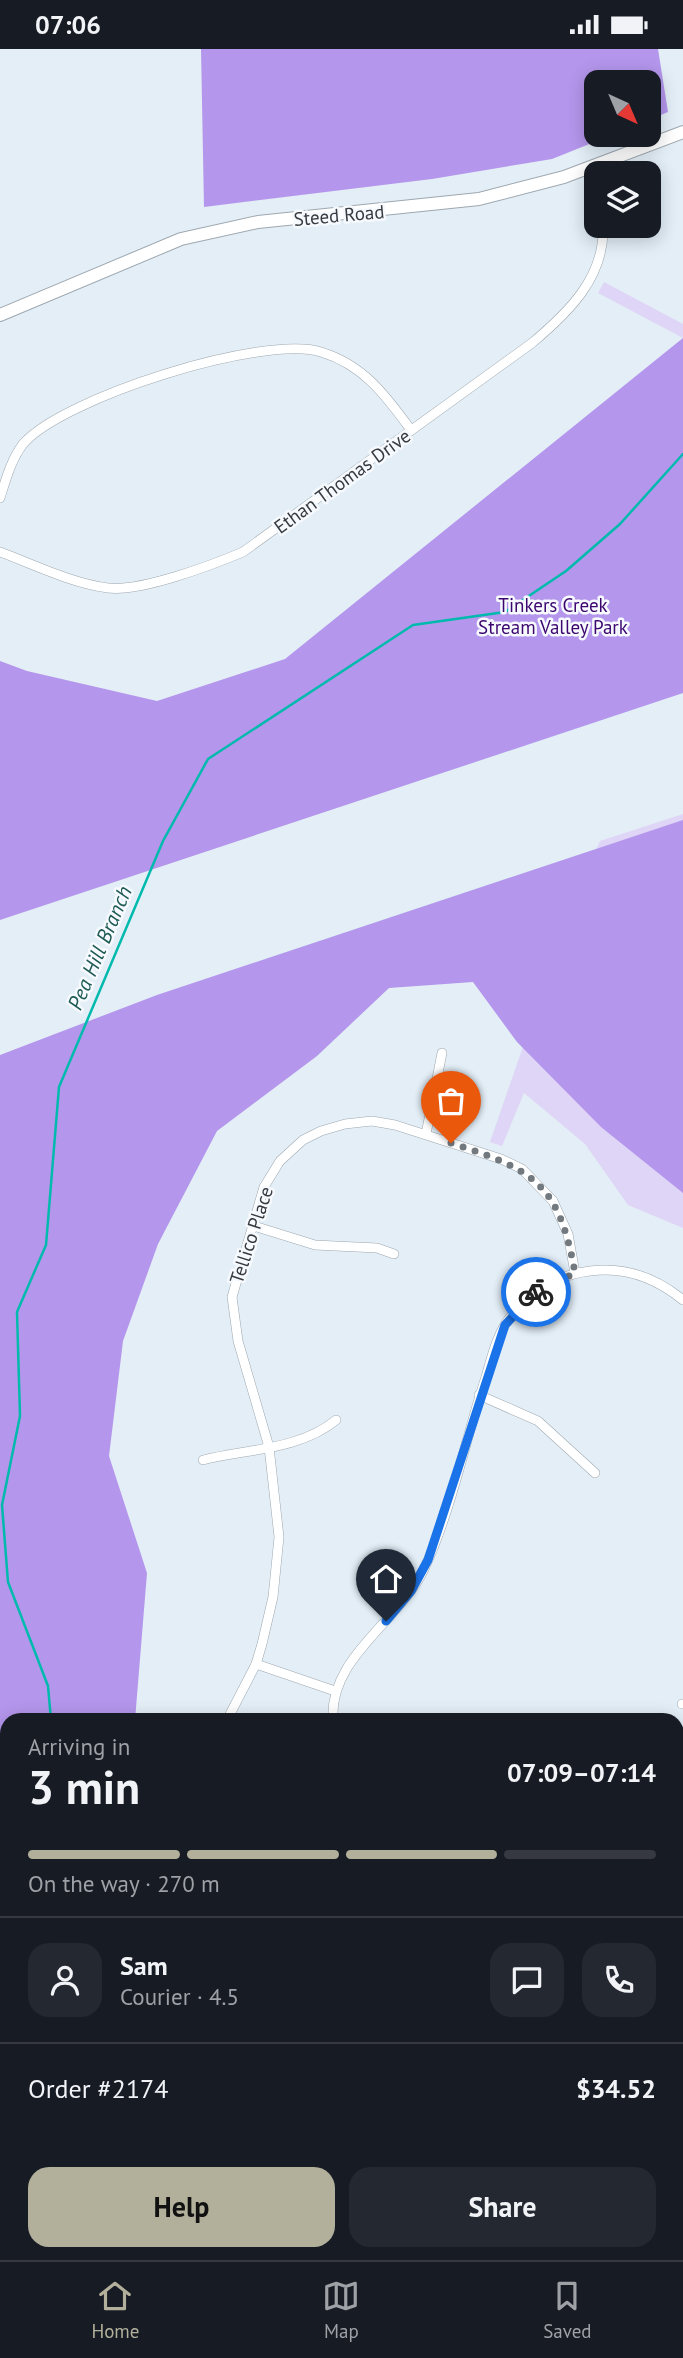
<!DOCTYPE html>
<html lang="en">
<head>
<meta charset="utf-8">
<style>
	:root { --surface:#171b24; --page:#242831; --text:#f1f3f6; --muted:#9ea1a6; --line:#363941; --accent:#b2b09a }
	body { margin:0; font-family:"PT Sans",sans-serif; background:var(--page); color:var(--text); height:100vh; display:flex; flex-direction:column; font-size:26px; white-space:nowrap }
	* { box-sizing:border-box; margin:0 }
	p { font-size:23px; color:var(--muted) }
	.icon { flex:none; width:38px; height:38px; fill:none; stroke:currentColor; stroke-width:2; stroke-linecap:round; stroke-linejoin:round }
	.map { position:relative; flex:1; overflow:hidden }
	.drawer { position:absolute; left:0px; top:1664px; width:684px; height:548px; display:flex; flex-direction:column; background:var(--surface); border-radius:21px 21px 0 0; box-shadow:0 4px 18px #0003 }
	.drawer>* { flex:none }
	.needle { width:46px; rotate:136deg }
	.buttons { position:absolute; left:584px; top:21px; display:grid; gap:14px }
	.buttons a { display:grid; place-items:center; width:77px; height:77px; border-radius:14px; background:var(--surface); box-shadow:0 4px 18px #0003; font-size:35px }
	.pin { position:absolute; display:grid; place-items:center; width:60px; height:60px; color:#fff; margin:-72px -30px; border-radius:50% 50% 50% 0; rotate:-45deg; box-shadow:0 0 7px #0007 }
	.pin .icon { rotate:45deg }
	.courier { position:absolute; display:grid; place-items:center; width:70px; height:70px; margin:-35px; border:5px solid #1a73e8; border-radius:50%; background:#fff; color:#222; box-shadow:0 2px 9px #0007 }
	.head em { font-style:normal; font-weight:700 }
	.head div { display:flex; flex-direction:column-reverse }
	.head { display:flex; align-items:center; justify-content:space-between; height:119px; padding:0 28px }
	h1 { font-size:46px; font-weight:700; line-height:52px }
	.bar { display:grid; grid-template-columns:repeat(4,1fr); gap:10px 7px; align-content:center; height:84px; padding:0 28px }
	.bar i { height:9px; border-radius:5px; background:var(--line) }
	.bar .selected { background:var(--accent) }
	.bar p { grid-column:span 4 }
	.line { display:flex; align-items:center; gap:18px; padding:0 28px; border-top:2px solid var(--line) }
	.line div { flex:1 }
	.round { display:grid; place-items:center; flex:none; width:74px; height:74px; border-radius:21px; background:var(--page) }
	.primary-button { display:flex; gap:14px; margin-top:auto; padding:14px 28px }
	.primary-button a { flex:1; height:80px; border-radius:21px; background:var(--accent); color:#111; font-size:28px; font-weight:700; line-height:80px; text-align:center }
	.primary-button a+a { background:var(--page); color:var(--text) }
	.status { display:flex; justify-content:space-between; align-items:center; height:49px; padding:0 35px; background:var(--surface); direction:ltr }
	.status svg { height:19px; fill:currentColor }
	.tab-bar { display:flex; justify-content:space-around; align-items:center; height:98px; border-top:2px solid var(--line); background:var(--surface); font-size:19px; color:var(--muted) }
	.tab-bar a { display:grid; justify-items:center; gap:4px }
	.tab-bar .selected { color:var(--accent) }
	.map>svg:first-child { display:block }
	.green { fill:#dfd5f6 }
	.forest { fill:#b496ec }
	.lines { fill:none; stroke-linecap:round; stroke-linejoin:round }
	.stream { stroke:#00baad; stroke-width:2.5 }
	.street-casing { stroke:#9ea8b0; stroke-width:10 }
	.secondary-casing { stroke:#9ea8b0; stroke-width:14 }
	.street { stroke:#fff; stroke-width:9 }
	.secondary { stroke:#fff; stroke-width:12 }
	.done { stroke:#737a7f; stroke-width:7; stroke-dasharray:0 12.6 }
	.route { stroke:#1a73e8; stroke-width:9 }
	.labels { text-anchor:middle; stroke-width:5; stroke-linejoin:round; paint-order:stroke }
	.street-label { font-size:19px; fill:#373b3f; stroke:#f6fafe }
	.park-label { font-size:19px; fill:#3c066e; stroke:#f6fafe }
	.water-label { font-size:21px; font-style:italic; fill:#1e5a54; stroke:#f6fafe }
</style>
</head>
<body>
<div class="status"><b>07:06</b><svg viewBox="0 0 49 12"><path d="M0 12V9h3v3zM5 12V6h3v6zM10 12V3h3v9zM15 12V0h3v12zM26 1h20v11H26zM47 4h2v5h-2z"/></svg></div>
<div class="map">
<svg width="683" height="2211" viewBox="0 0 683 2211">
	<rect width="100%" height="100%" fill="#e3eef7"/>
	<g class="green">
		<polygon points="604,233 683,275 683,289 598,244"/>
		<polygon points="683,765 683,1179 628,1156 585,1095 524,1044 502,1097 490,1093 575,847 600,792"/>
	</g>
	<g class="forest">
		<polygon points="201,0 658,0 668,63 649,71 649,33 597,33 597,86 612,86 552,110 432,130 204,158"/>
		<polygon points="683,289 683,644 0,871 0,612 27,622 157,652 285,610"/>
		<polygon points="683,771 683,1144 601,1078 517,993 473,933 389,939 317,1007 217,1082 158,1195 123,1292 109,1407 147,1524 135,1671 7,1671 7,1800 0,1798 0,1006 157,946"/>
		<polygon points="0,1839 7,1841 7,2188 0,2192"/>
	</g>
	<g class="lines">
		<g class="stream">
			<polyline points="51,1671 48,1637 8,1533 2,1456 20,1367 17,1263 46,1196 59,1038 163,792 208,710 413,576 505,563 566,522 620,475 683,405"/>
			<polyline points="0,1947 7,1933"/>
		</g>
		<defs>
			<g id="street">
				<polyline points="589,119 597,141"/>
				<path d="M0 449C6 430 11 411 23 395 62 349 264 285 321 303 364 316 386 347 411 381"/>
				<path d="M0 503C35 516 71 534 108 539 141 543 212 516 243 503L532 294C569 263 605 228 603 177"/>
				<polyline points="426,1085 442,1004"/>
				<polyline points="254,1177 315,1196 377,1199 394,1205"/>
				<polyline points="479,1346 538,1372 595,1424"/>
				<path d="M203 1411C246 1400 300 1401 336 1371"/>
				<polyline points="256,1615 335,1642"/>
				<polyline points="682,1655 683,1655"/>
				<polyline points="227,1671 256,1615 262,1595 273,1548 279,1488 269,1398 238,1292 232,1248 264,1138 280,1112 303,1091 321,1082 345,1075 372,1072 395,1076 501,1110 522,1120 553,1152 568,1185 575,1224"/>
				<path d="M333 1671C329 1608 399 1573 424 1520 452 1460 465 1391 486 1328 492 1307 498 1281 513 1265 532 1242 560 1225 590 1222 626 1217 656 1229 683 1251"/>
				<polyline points="677,1833 683,1834"/>
				<polyline points="677,2028 683,2028"/>
				<polyline points="323,2205 323,2211"/>
				<polyline points="436,2205 437,2211"/>
			</g>
			<g id="secondary">
				<polyline points="0,266 181,190 258,173 479,150 564,128 683,83"/>
				<polyline points="0,1821 7,1823"/>
				<polyline points="585,2205 590,2211"/>
				<polyline points="252,2211 262,2205"/>
			</g>
		</defs>
		<use href="#street" class="street-casing"/>
		<use href="#secondary" class="secondary-casing"/>
		<use href="#street" class="street"/>
		<use href="#secondary" class="secondary"/>
	</g>
	<g class="lines">
		<path class="done" d="M451 1094C534 1121 559 1134 575 1224L536 1243"/>
		<polyline class="route" points="386,1572 411,1542 428,1511 505,1276 536,1243"/>
	</g>
	<g class="labels">
		<g class="street-label">
			<text transform="translate(339 166) rotate(-5)" y="7">Steed Road</text>
			<text transform="translate(342 432) rotate(-36)" y="7">Ethan Thomas Drive</text>
			<text transform="translate(251 1186) rotate(-72)" y="7">Tellico Place</text>
		</g>
		<g class="park-label">
			<text x="553" y="563">Tinkers Creek<tspan x="553" dy="22">Stream Valley Park</tspan></text>
		</g>
		<g class="water-label">
			<text transform="translate(100 899) rotate(-67)" y="7">Pea Hill Branch</text>
		</g>
	</g>
</svg>
<div class="buttons">
<a><svg class="needle" viewBox="-14 -14 28 28"><path d="M0-13l5 13h-10z" fill="#e53935"/><path d="M0 13l5-13h-10z" fill="#9ea1a6"/></svg></a>
<a><svg class="icon" aria-label="layers" viewBox="0 0 24 24"><path d="M12 4l9 5-9 5-9-5zM3 14l9 5 9-5"/></svg></a>
</div>
<div class="pin" style="left:451px;top:1094px;background:#ea580c"><svg class="icon" aria-label="bag" viewBox="0 0 24 24"><path d="M5 8h14l-1 12H6zM9 8a3 3 0 0 1 6 0"/></svg></div>
<div class="pin" style="left:386px;top:1572px;background:#1f2937"><svg class="icon" aria-label="home" viewBox="0 0 24 24"><path d="M3 11l9-7 9 7M6 9v11h12V9"/></svg></div>
<div class="courier" style="left:536px;top:1243px"><svg class="icon" aria-label="bike" viewBox="0 0 24 24"><circle cx="6" cy="16" r="4"/><circle cx="18" cy="16" r="4"/><path d="M6 16l4-8h5l3 8M10 8l3 8H6M13 5h3"/></svg></div>
<section class="drawer">
<div class="head"><div><h1>3 min</h1><p>Arriving in</p></div><em>07:09–07:14</em></div>
<div class="bar"><i class="selected"></i><i class="selected"></i><i class="selected"></i><i></i><p>On the way · 270 m</p></div>
<div class="line" style="height:126px"><a class="round"><svg class="icon" aria-label="person" viewBox="0 0 24 24"><circle cx="12" cy="8" r="4"/><path d="M4 21q1-7 8-7t8 7"/></svg></a><div><b>Sam</b><p>Courier · 4.5</p></div><a class="round"><svg class="icon" aria-label="chat" viewBox="0 0 24 24"><path d="M4 5h16v11H9l-5 4z"/></svg></a><a class="round"><svg class="icon" aria-label="phone" viewBox="0 0 24 24"><path d="M5 4h4l2 5-3 2q2 4 5 5l2-3 5 2v4C11 20 4 13 5 4z"/></svg></a></div>
<div class="line" style="height:91px"><div>Order #2174</div><b>$34.52</b></div>
<div class="primary-button"><a>Help</a><a>Share</a></div>
</section>
</div>
<nav class="tab-bar">
<a class="selected"><svg class="icon" aria-label="home" viewBox="0 0 24 24"><path d="M3 11l9-7 9 7M6 9v11h12V9"/></svg>Home</a>
<a><svg class="icon" aria-label="map" viewBox="0 0 24 24"><path d="M3 6l6-2 6 2 6-2v14l-6 2-6-2-6 2zM9 4v14M15 6v14"/></svg>Map</a>
<a><svg class="icon" aria-label="saved" viewBox="0 0 24 24"><path d="M7 4h10v16l-5-4-5 4z"/></svg>Saved</a>
</nav>
</body>
</html>
